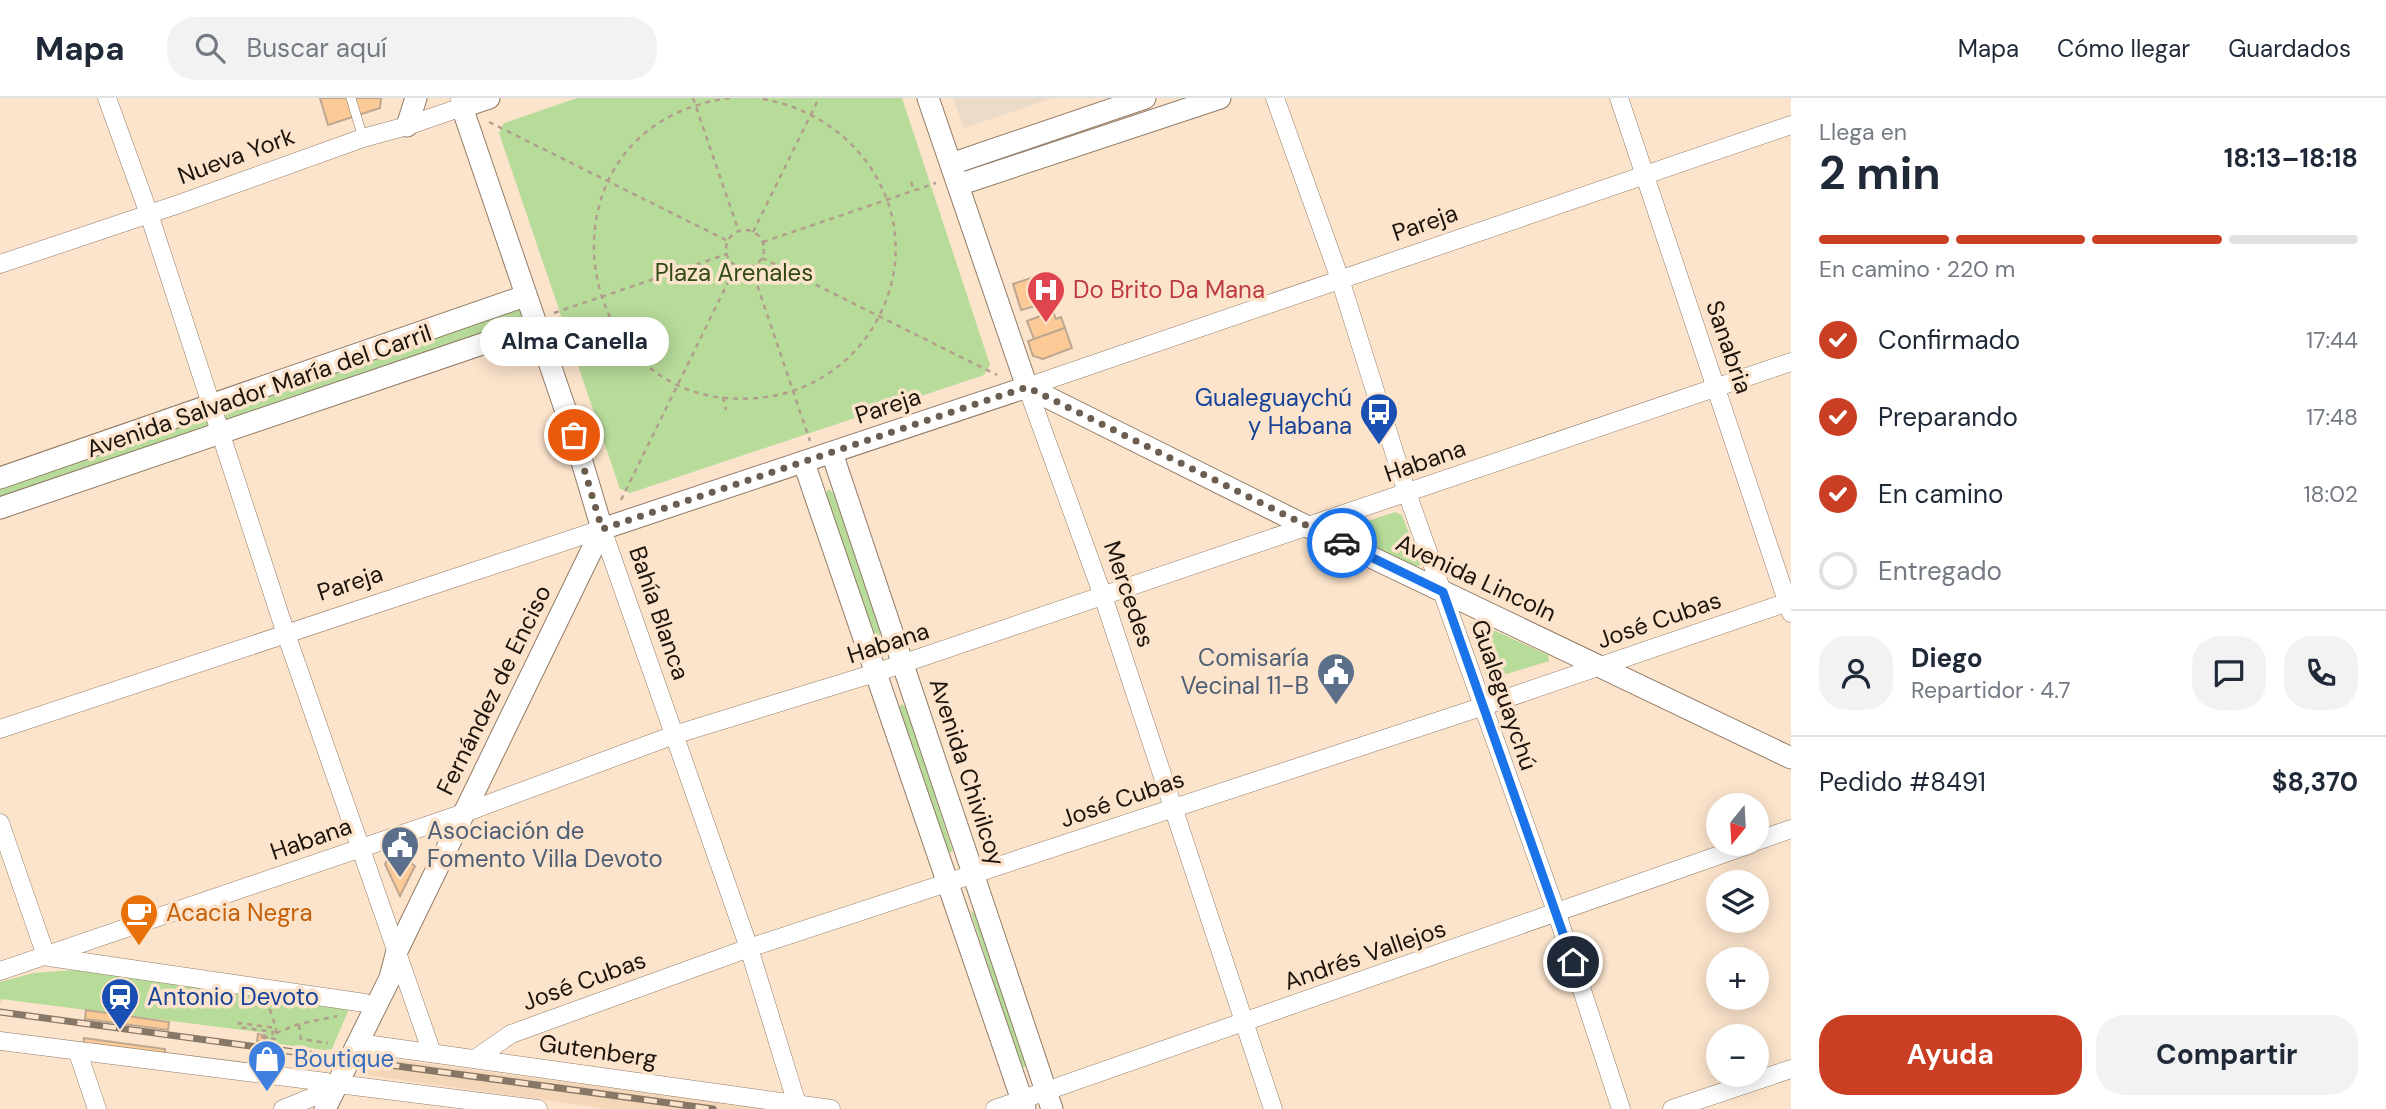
<!DOCTYPE html>
<html lang="es">
<head>
<meta charset="utf-8">
<style>
	:root { --surface:#fff; --page:#f2f2f3; --text:#1f2937; --muted:#747a83; --line:#e0e1e3; --accent:#ca3f24 }
	body { margin:0; font-family:"DM Sans",sans-serif; background:var(--page); color:var(--text); height:100vh; display:flex; flex-direction:column; font-size:26px; white-space:nowrap }
	* { box-sizing:border-box; margin:0 }
	p { font-size:23px; color:var(--muted) }
	.icon { flex:none; width:38px; height:38px; fill:none; stroke:currentColor; stroke-width:2; stroke-linecap:round; stroke-linejoin:round }
	.map { position:relative; flex:1; overflow:hidden }
	.sheet { display:flex; flex-direction:column; background:var(--surface); width:595px }
	.sheet>* { flex:none }
	.needle { width:46px; rotate:198deg }
	.buttons { position:absolute; left:1706px; top:695px; display:grid; gap:14px }
	.buttons a { display:grid; place-items:center; width:63px; height:63px; border-radius:50%; background:var(--surface); box-shadow:0 4px 18px #0003; font-size:35px }
	.pin { position:absolute; display:grid; place-items:center; width:60px; height:60px; color:#fff; margin:-30px; border:4px solid #fff; border-radius:50%; box-shadow:0 2px 7px #0007 }
	.courier { position:absolute; display:grid; place-items:center; width:70px; height:70px; margin:-35px; border:5px solid #1a73e8; border-radius:50%; background:#fff; color:#222; box-shadow:0 2px 9px #0007 }
	.bubble { position:absolute; height:49px; border-radius:24px; background:var(--surface); box-shadow:0 4px 18px #0003; font-size:23px; font-weight:700; line-height:49px; text-align:center }
	.overview em { font-style:normal; font-weight:700 }
	.overview div { display:flex; flex-direction:column-reverse }
	.overview { display:flex; align-items:center; justify-content:space-between; height:119px; padding:0 28px }
	h1 { font-size:46px; font-weight:700; line-height:52px }
	.bar { display:grid; grid-template-columns:repeat(4,1fr); gap:10px 7px; align-content:center; height:84px; padding:0 28px }
	.bar i { height:9px; border-radius:5px; background:var(--line) }
	.bar .current { background:var(--accent) }
	.bar p { grid-column:span 4 }
	.line { display:flex; align-items:center; gap:18px; padding:0 28px; border-top:2px solid var(--line) }
	.line div { flex:1 }
	.round { display:grid; place-items:center; flex:none; width:74px; height:74px; border-radius:28px; background:var(--page) }
	ol { padding:0 28px; list-style:none }
	li { display:flex; align-items:center; gap:21px; height:77px }
	li p { margin-inline-start:auto }
	li .icon { padding:7px; border-radius:50%; background:var(--accent); color:#fff; stroke-width:4 }
	li:last-child { color:var(--muted) }
	li i { width:38px; height:38px; border:4px solid var(--line); border-radius:50% }
	.primary-button { display:flex; gap:14px; margin-top:auto; padding:14px 28px }
	.primary-button a { flex:1; height:80px; border-radius:28px; background:var(--accent); color:#fff; font-size:28px; font-weight:700; line-height:80px; text-align:center }
	.primary-button a+a { background:var(--page); color:var(--text) }
	header { display:flex; align-items:center; gap:42px; box-sizing:border-box; height:98px; padding:0 35px; background:var(--surface); border-bottom:2px solid var(--line) }
	header strong { font-size:33px }
	nav { display:flex; gap:38px; margin-inline-start:auto; font-size:24px }
	.search { width:490px; height:63px; background:var(--page); display:flex; align-items:center; gap:18px; box-sizing:border-box; padding:0 24px; border-radius:28px; color:var(--muted); font-size:26px }
	main { display:flex; flex:1; min-height:0 }
	.map>svg:first-child { display:block }
	.built { fill:#f4d6b9 }
	.education { fill:#eddbca }
	.green { fill:#b7db99 }
	.building { fill:#fcca97; stroke:#bea791; stroke-width:2 }
	.lines { fill:none; stroke-linecap:round; stroke-linejoin:round }
	.service-casing { stroke:#917b66; stroke-width:10 }
	.minor-casing { stroke:#917b66; stroke-width:19 }
	.tertiary-casing { stroke:#917b66; stroke-width:23 }
	.path { stroke:#b19e8b; stroke-width:2.5; stroke-dasharray:5 5; stroke-linecap:butt }
	.service { stroke:#fff; stroke-width:9 }
	.minor { stroke:#fff; stroke-width:18 }
	.tertiary { stroke:#fff; stroke-width:21 }
	.rail-casing { stroke:#877767; stroke-width:7 }
	.rail { stroke:#fce4cc; stroke-width:4.5; stroke-dasharray:13; stroke-linecap:butt }
	.done { stroke:#6b5d4f; stroke-width:7; stroke-dasharray:0 12.6 }
	.route { stroke:#1a73e8; stroke-width:9 }
	.labels { text-anchor:middle; stroke-width:7; stroke-linejoin:round; paint-order:stroke }
	.street-label { font-size:24px; fill:#1d150c; stroke:#fce4cc }
	.park-label { font-size:24px; fill:#314a16; stroke:#fce4cc }
	.health-label { font-size:24px; fill:#be3a42; stroke:#fce4cc; text-anchor:start }
	.transit-label { font-size:24px; fill:#164399; stroke:#fce4cc; text-anchor:end }
	.service-label { font-size:24px; fill:#4e5e75; stroke:#fce4cc; text-anchor:end }
	.food-label { font-size:24px; fill:#c56008; stroke:#fce4cc; text-anchor:start }
	.shop-label { font-size:24px; fill:#366cbe; stroke:#fce4cc; text-anchor:start }
</style>
</head>
<body>
<header>
<strong>Mapa</strong>
<div class="search"><svg class="icon" aria-label="search" viewBox="0 0 24 24"><circle cx="10" cy="10" r="6"/><path d="M15 15l6 6"/></svg>Buscar aquí</div>
<nav><a>Mapa</a><a>Cómo llegar</a><a>Guardados</a></nav>
</header>
<main>
<div class="map">
<svg width="1791" height="1011" viewBox="0 0 1791 1011">
	<rect width="100%" height="100%" fill="#fce4cc"/>
	<polygon class="built" points="375,959 770,1011 609,1011 365,977"/>
	<polygon class="education" points="953,0 1053,0 964,30"/>
	<g class="green">
		<polygon points="577,0 902,0 990,267 984,277 630,395 620,391 499,35 504,25"/>
		<polygon points="525,198 535,228 0,410 0,380"/>
		<polygon points="829,391 834,396 881,535 878,540 875,539 825,396"/>
		<polygon points="1395,414 1402,417 1421,467 1415,469 1366,445 1357,437 1359,426"/>
		<polygon points="1476,524 1548,557 1549,563 1487,582 1470,525"/>
		<polygon points="902,606 907,611 953,754 948,754 898,610"/>
		<polygon points="970,812 975,816 1027,965 1025,969 1021,969"/>
		<polygon points="73,872 89,874 349,911 332,951 325,952 264,944 265,935 1,901 0,906 0,884 34,875"/>
	</g>
	<g class="building">
		<polygon points="320,0 381,0 380,10 328,27"/>
		<polygon points="1037,178 1046,205 1021,212 1013,186"/>
		<polygon points="1053,213 1056,221 1061,219 1065,230 1034,241 1027,223"/>
		<polygon points="1065,230 1072,250 1043,261 1033,258 1028,243"/>
		<polygon points="407,756 409,764 415,768 400,798 385,766 388,761"/>
		<polygon points="86,912 169,924 168,932 85,921"/>
		<polygon points="258,936 265,937 264,944 257,943"/>
		<polygon points="84,940 165,951 164,959 83,948"/>
	</g>
	<g class="lines">
		<defs>
			<polyline id="service" points="351,0 363,40"/>
			<g id="minor">
				<polyline points="107,0 149,116 285,533 432,955"/>
				<polyline points="1275,0 1340,181 1407,395 1557,816 1621,1011"/>
				<polyline points="1619,0 1791,515"/>
				<polyline points="0,166 179,106 363,40 407,28 462,9 460,0"/>
				<polyline points="0,631 602,431 749,850 797,1006"/>
				<polyline points="0,725 46,858"/>
				<polyline points="1757,743 1791,731"/>
				<polyline points="49,859 365,905"/>
				<polyline points="0,873 464,715 674,637 875,575 1791,264"/>
				<polyline points="0,943 326,984"/>
				<polyline points="358,945 831,1011"/>
				<polyline points="78,955 97,1011"/>
				<polyline points="475,961 511,936 749,850 1481,609 1791,503"/>
				<polyline points="338,986 538,1011"/>
				<polyline points="283,1011 320,996"/>
				<polyline points="995,1011 1751,746"/>
				<polyline points="1273,1011 1103,498 1027,289 1791,27"/>
				<polyline points="1672,1011 1791,971"/>
			</g>
			<g id="tertiary">
				<polyline points="928,0 1027,289"/>
				<polyline points="462,9 574,337 602,431"/>
				<polyline points="462,9 489,0"/>
				<polyline points="407,28 416,0"/>
				<polyline points="951,66 1145,0"/>
				<polyline points="958,87 1220,0"/>
				<polyline points="1027,289 1308,429 1791,660"/>
				<polyline points="832,355 1052,1011"/>
				<polyline points="804,365 1025,1011"/>
				<polyline points="0,380 525,198"/>
				<polyline points="0,410 535,228"/>
				<polyline points="602,431 1027,289"/>
				<polyline points="325,1011 390,880 397,853 602,431"/>
			</g>
		</defs>
		<use href="#service" class="service-casing"/>
		<use href="#minor" class="minor-casing"/>
		<use href="#tertiary" class="tertiary-casing"/>
		<g class="path">
			<polyline points="693,0 739,134"/>
			<path d="M730 0C523 27 566 326 766 299 807 294 847 269 870 234 935 134 869 16 757 0"/>
			<polyline points="489,24 728,143"/>
			<polyline points="911,84 914,92"/>
			<circle cx="745" cy="151" r="19"/>
			<polyline points="753,134 819,0"/>
			<polyline points="763,144 936,85"/>
			<polyline points="762,160 997,277"/>
			<polyline points="751,169 810,343"/>
			<polyline points="554,215 727,156"/>
			<polyline points="723,299 726,312"/>
			<polyline points="621,402 736,168"/>
			<polyline points="122,918 127,886"/>
			<polyline points="299,927 301,941 328,945"/>
			<polyline points="276,935 299,926 337,918"/>
			<polyline points="261,939 275,941 276,930 269,909"/>
			<polyline points="263,940 272,938 273,934 239,929 239,925 276,930"/>
		</g>
		<use href="#service" class="service"/>
		<use href="#minor" class="minor"/>
		<use href="#tertiary" class="tertiary"/>
		<defs>
			<polyline id="rail" points="0,914 713,1011"/>
		</defs>
		<use href="#rail" class="rail-casing"/>
		<use href="#rail" class="rail"/>
	</g>
	<g class="lines">
		<polyline class="done" points="574,337 602,431 1027,289 1342,445"/>
		<polyline class="route" points="1342,445 1443,494 1573,864"/>
	</g>
	<defs>
		<symbol id="hospital-pin" viewBox="-11 -11 22 30"><path d="M0 17L-7.5 6A9.5 9.5 0 1 1 7.5 6Z" fill="#e0444e" stroke="#fce4cc"/><path d="M-5-5h3v3.5h4V-5h3V5h-3V1.5h-4V5h-3Z" fill="#fff"/></symbol>
		<symbol id="bus-pin" viewBox="-11 -11 22 30"><path d="M0 17L-7.5 6A9.5 9.5 0 1 1 7.5 6Z" fill="#1a4fb4" stroke="#fce4cc"/><path d="M-5-6H5V4H4V6H2V4H-2V6H-4V4H-5ZM-3.5-4V0h7V-4ZM-3.5 1.2v1.5H-2V1.2ZM2 1.2v1.5H3.5V1.2Z" fill="#fff"/></symbol>
		<symbol id="civic-pin" viewBox="-11 -11 22 30"><path d="M0 17L-7.5 6A9.5 9.5 0 1 1 7.5 6Z" fill="#5c6f8a" stroke="#fce4cc"/><path d="M-.6-6.5H3V-4.5H.6V-3L4-1V1h2V6H-6V1h2V-1L-.6-3ZM-1.2 2.5V6h2.4V2.5Z" fill="#fff"/></symbol>
		<symbol id="cafe-pin" viewBox="-11 -11 22 30"><path d="M0 17L-7.5 6A9.5 9.5 0 1 1 7.5 6Z" fill="#e8710a" stroke="#fce4cc"/><path d="M-5.5-4.5H6V0H3Q3 3.5 0 3.5H-2.5Q-5.5 3.5-5.5 0ZM3-3.2v2h1.7v-2ZM-6 4.5H4V6H-6Z" fill="#fff"/></symbol>
		<symbol id="station-pin" viewBox="-11 -11 22 30"><path d="M0 17L-7.5 6A9.5 9.5 0 1 1 7.5 6Z" fill="#1a4fb4" stroke="#fce4cc"/><path d="M-3-6H3Q5-6 5-4V2Q5 4 3 4L4.5 6H3L1.5 4h-3L-3 6H-4.5L-3 4Q-5 4-5 2V-4Q-5-6-3-6ZM-3.5-4v3h7v-3ZM-3.5 1v1.5H-2V1ZM2 1v1.5H3.5V1Z" fill="#fff"/></symbol>
		<symbol id="shop-pin" viewBox="-11 -11 22 30"><path d="M0 17L-7.5 6A9.5 9.5 0 1 1 7.5 6Z" fill="#3f7fe0" stroke="#fce4cc"/><path d="M-5-2.5h2.3a2.7 3.5 0 0 1 5.4 0H5L5.5 6h-11ZM-1.5-2.5h3a1.5 2.3 0 0 0-3 0Z" fill="#fff"/></symbol>
	</defs>
	<g fill-rule="evenodd">
		<use href="#hospital-pin" x="1024" y="170" width="44" height="60"/>
		<use href="#bus-pin" x="1357" y="292" width="44" height="60"/>
		<use href="#civic-pin" x="1314" y="552" width="44" height="60"/>
		<use href="#civic-pin" x="378" y="725" width="44" height="60"/>
		<use href="#cafe-pin" x="117" y="793" width="44" height="60"/>
		<use href="#station-pin" x="98" y="877" width="44" height="60"/>
		<use href="#shop-pin" x="245" y="939" width="44" height="60"/>
	</g>
	<g class="labels">
		<g class="street-label">
			<text transform="translate(236 58) rotate(-20)" y="8">Nueva York</text>
			<text transform="translate(1425 125) rotate(-19)" y="8">Pareja</text>
			<text transform="translate(1729 249) rotate(71)" y="8">Sanabria</text>
			<text transform="translate(259 293) rotate(-19)" y="8">Avenida Salvador María del Carril</text>
			<text transform="translate(888 308) rotate(-18)" y="8">Pareja</text>
			<text transform="translate(1425 363) rotate(-19)" y="8">Habana</text>
			<text transform="translate(1476 480) rotate(25)" y="8">Avenida Lincoln</text>
			<text transform="translate(350 485) rotate(-18)" y="8">Pareja</text>
			<text transform="translate(1129 496) rotate(71)" y="8">Mercedes</text>
			<text transform="translate(659 515) rotate(71)" y="8">Bahía Blanca</text>
			<text transform="translate(1659 522) rotate(-19)" y="8">José Cubas</text>
			<text transform="translate(888 545) rotate(-18)" y="8">Habana</text>
			<text transform="translate(494 592) rotate(-64)" y="8">Fernández de Enciso</text>
			<text transform="translate(1504 597) rotate(71)" y="8">Gualeguaychú</text>
			<text transform="translate(967 674) rotate(72)" y="8">Avenida Chivilcoy</text>
			<text transform="translate(1122 701) rotate(-19)" y="8">José Cubas</text>
			<text transform="translate(311 741) rotate(-19)" y="8">Habana</text>
			<text transform="translate(1365 857) rotate(-19)" y="8">Andrés Vallejos</text>
			<text transform="translate(584 883) rotate(-20)" y="8">José Cubas</text>
			<text transform="translate(598 953) rotate(8)" y="8">Gutenberg</text>
		</g>
		<g class="park-label">
			<text x="734" y="183">Plaza Arenales</text>
		</g>
		<g class="health-label">
			<text x="1073" y="200">Do Brito Da Mana</text>
		</g>
		<g class="transit-label">
			<text x="1352" y="308">Gualeguaychú<tspan x="1352" dy="28">y Habana</tspan></text>
			<text x="147" y="907" text-anchor="start">Antonio Devoto</text>
		</g>
		<g class="service-label">
			<text x="1309" y="568">Comisaría<tspan x="1309" dy="28">Vecinal 11-B</tspan></text>
			<text x="427" y="741" text-anchor="start">Asociación de<tspan x="427" dy="28">Fomento Villa Devoto</tspan></text>
		</g>
		<g class="food-label">
			<text x="166" y="823">Acacia Negra</text>
		</g>
		<g class="shop-label">
			<text x="294" y="969">Boutique</text>
		</g>
	</g>
</svg>
<div class="buttons">
<a><svg class="needle" viewBox="-14 -14 28 28"><path d="M0-13l5 13h-10z" fill="#e53935"/><path d="M0 13l5-13h-10z" fill="#747a83"/></svg></a>
<a><svg class="icon" aria-label="layers" viewBox="0 0 24 24"><path d="M12 4l9 5-9 5-9-5zM3 14l9 5 9-5"/></svg></a>
<a>+</a>
<a>−</a>
</div>
<div class="pin" style="left:574px;top:337px;background:#ea580c"><svg class="icon" aria-label="bag" viewBox="0 0 24 24"><path d="M5 8h14l-1 12H6zM9 8a3 3 0 0 1 6 0"/></svg></div>
<div class="pin" style="left:1573px;top:864px;background:#1f2937"><svg class="icon" aria-label="home" viewBox="0 0 24 24"><path d="M3 11l9-7 9 7M6 9v11h12V9"/></svg></div>
<div class="courier" style="left:1342px;top:445px"><svg class="icon" aria-label="car" viewBox="0 0 24 24"><path d="M5 17H2v-5l4-1 3-4h7l3 4 3 1v5h-3M9 17h6M6 11h13"/><circle cx="7" cy="17" r="2"/><circle cx="17" cy="17" r="2"/></svg></div>
<div class="bubble" style="left:480px;top:219px;width:189px">Alma Canella</div>
</div>
<section class="sheet">
<div class="overview"><div><h1>2 min</h1><p>Llega en</p></div><em>18:13–18:18</em></div>
<div class="bar"><i class="current"></i><i class="current"></i><i class="current"></i><i></i><p>En camino · 220 m</p></div>
<ol>
<li><svg class="icon" aria-label="check" viewBox="0 0 24 24"><path d="M5 12l5 5 9-10"/></svg>Confirmado<p>17:44</p></li>
<li><svg class="icon" aria-label="check" viewBox="0 0 24 24"><path d="M5 12l5 5 9-10"/></svg>Preparando<p>17:48</p></li>
<li><svg class="icon" aria-label="check" viewBox="0 0 24 24"><path d="M5 12l5 5 9-10"/></svg>En camino<p>18:02</p></li>
<li><i></i>Entregado</li>
</ol>
<div class="line" style="height:126px"><a class="round"><svg class="icon" aria-label="person" viewBox="0 0 24 24"><circle cx="12" cy="8" r="4"/><path d="M4 21q1-7 8-7t8 7"/></svg></a><div><b>Diego</b><p>Repartidor · 4.7</p></div><a class="round"><svg class="icon" aria-label="chat" viewBox="0 0 24 24"><path d="M4 5h16v11H9l-5 4z"/></svg></a><a class="round"><svg class="icon" aria-label="phone" viewBox="0 0 24 24"><path d="M5 4h4l2 5-3 2q2 4 5 5l2-3 5 2v4C11 20 4 13 5 4z"/></svg></a></div>
<div class="line" style="height:91px"><div>Pedido #8491</div><b>$8,370</b></div>
<div class="primary-button"><a>Ayuda</a><a>Compartir</a></div>
</section>
</main>
</body>
</html>
